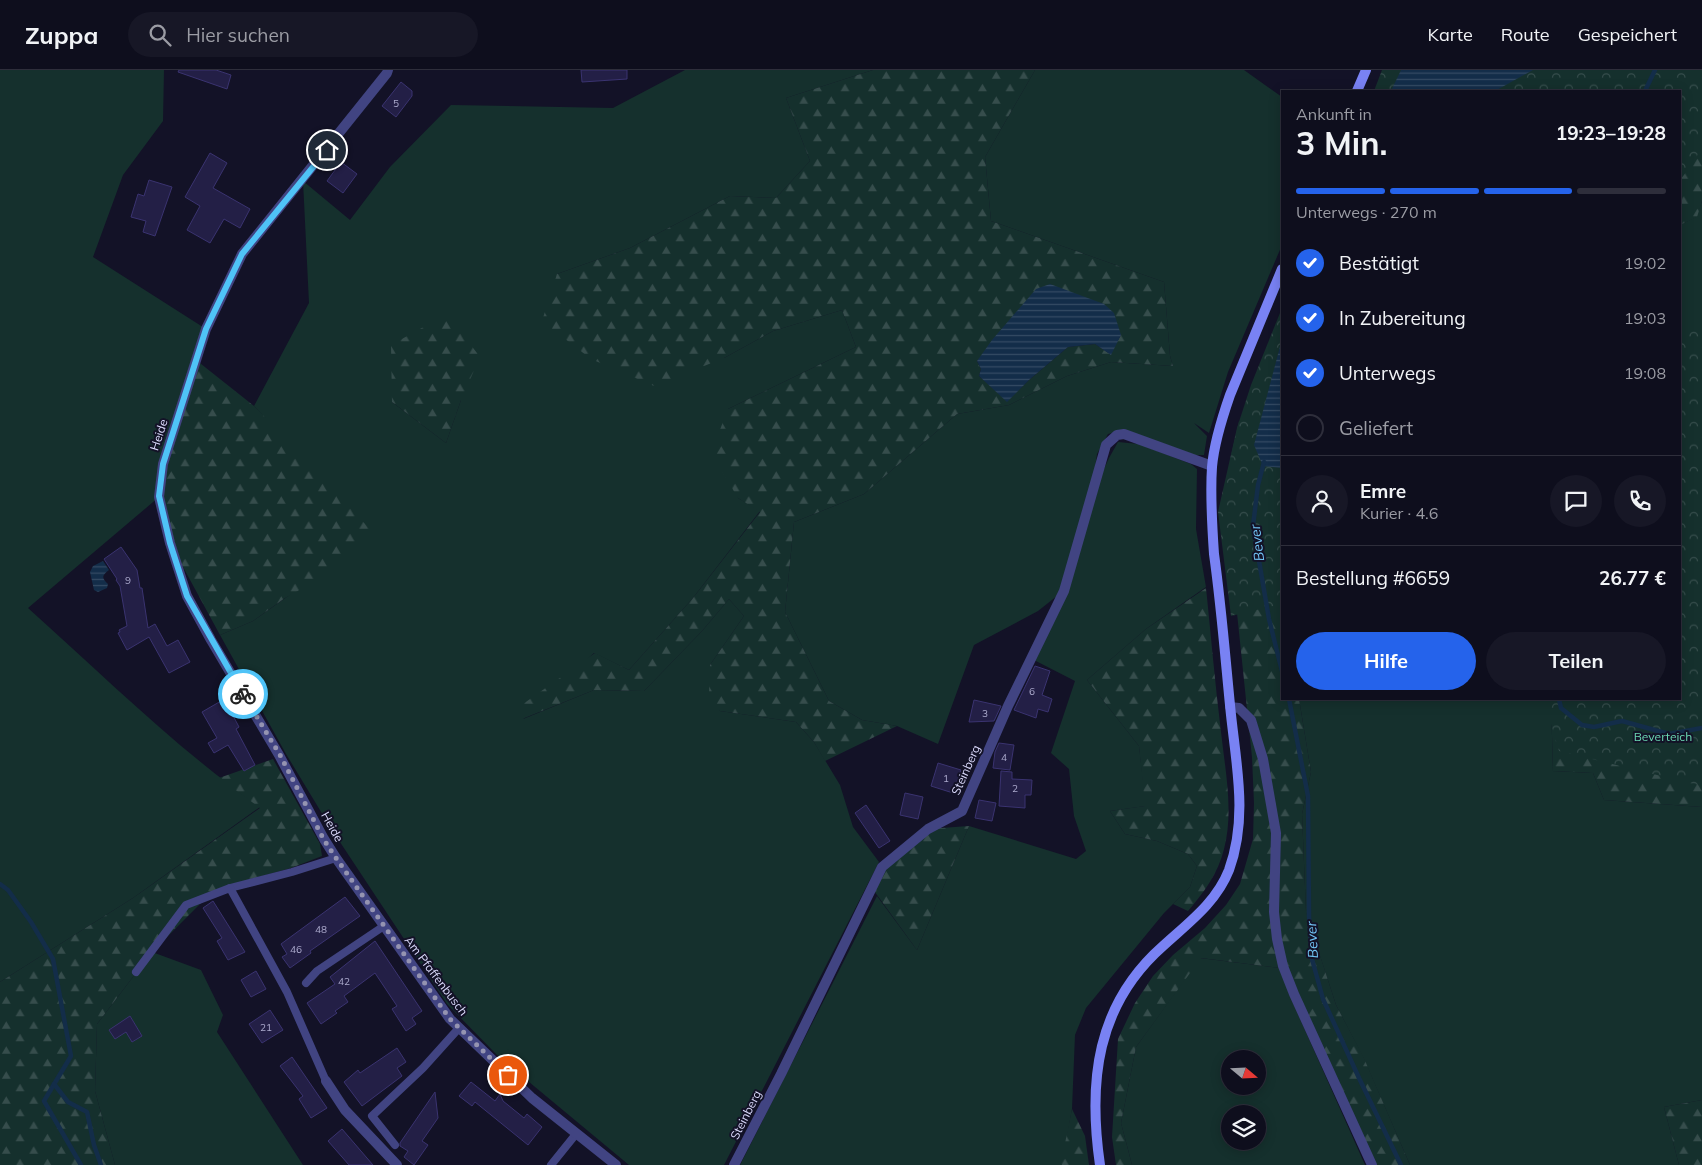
<!DOCTYPE html>
<html lang="de">
<head>
<meta charset="utf-8">
<style>
	:root { --surface:#0e0e1d; --page:#171726; --text:#f1f3f6; --muted:#9b9ca4; --line:#2e2e3b; --accent:#2563eb }
	body { margin:0; font-family:Mulish,sans-serif; background:var(--page); color:var(--text); height:100vh; display:flex; flex-direction:column; font-size:19px; white-space:nowrap }
	* { box-sizing:border-box; margin:0 }
	p { font-size:16px; color:var(--muted) }
	.icon { flex:none; width:28px; height:28px; fill:none; stroke:currentColor; stroke-width:2; stroke-linecap:round; stroke-linejoin:round }
	.map { position:relative; flex:1; overflow:hidden }
	.sheet { position:absolute; left:1281px; top:20px; width:400px; height:610px; display:flex; flex-direction:column; background:var(--surface); border-radius:0px; box-shadow:0 2px 12px #0003,0 0 0 1px var(--line) }
	.sheet>* { flex:none }
	.needle { width:32px; rotate:109deg }
	.tools { position:absolute; left:1221px; top:980px; display:grid; gap:10px }
	.tools a { display:grid; place-items:center; width:45px; height:45px; border-radius:50%; background:var(--surface); box-shadow:0 2px 12px #0003,0 0 0 1px var(--line); font-size:25px }
	.pin { position:absolute; display:grid; place-items:center; width:42px; height:42px; color:#fff; margin:-21px; border:2px solid #fff; border-radius:50%; box-shadow:0 1px 5px #0007 }
	.courier { position:absolute; display:grid; place-items:center; width:50px; height:50px; margin:-25px; border:4px solid #4fc3f7; border-radius:50%; background:#fff; color:#222; box-shadow:0 1px 6px #0007 }
	.head em { font-style:normal; font-weight:700 }
	.head div { display:flex; flex-direction:column-reverse }
	.head { display:flex; align-items:center; justify-content:space-between; height:85px; padding:0 15px }
	h1 { font-size:32px; font-weight:700; line-height:38px }
	.bar { display:grid; grid-template-columns:repeat(4,1fr); gap:8px 5px; align-content:center; height:60px; padding:0 15px }
	.bar i { height:6px; border-radius:4px; background:var(--line) }
	.bar .current { background:var(--accent) }
	.bar p { grid-column:span 4 }
	.line { display:flex; align-items:center; gap:12px; padding:0 15px; border-top:1px solid var(--line) }
	.line div { flex:1 }
	.round { display:grid; place-items:center; flex:none; width:52px; height:52px; border-radius:26px; background:var(--page) }
	ol { padding:0 15px; list-style:none }
	li { display:flex; align-items:center; gap:15px; height:55px }
	li p { margin-inline-start:auto }
	li .icon { padding:5px; border-radius:50%; background:var(--accent); color:#fff; stroke-width:4 }
	li:last-child { color:var(--muted) }
	li i { width:28px; height:28px; border:2px solid var(--line); border-radius:50% }
	.primary-button { display:flex; gap:10px; margin-top:auto; padding:10px 15px }
	.primary-button a { flex:1; height:58px; border-radius:30px; background:var(--accent); color:#fff; font-size:20px; font-weight:700; line-height:58px; text-align:center }
	.primary-button a+a { background:var(--page); color:var(--text) }
	header { display:flex; align-items:center; gap:30px; box-sizing:border-box; height:70px; padding:0 25px; background:var(--surface); border-bottom:1px solid var(--line) }
	header strong { font-size:24px }
	nav { display:flex; gap:28px; margin-inline-start:auto; font-size:18px }
	.search { width:350px; height:45px; background:var(--page); display:flex; align-items:center; gap:12px; box-sizing:border-box; padding:0 18px; border-radius:28px; color:var(--muted); font-size:19px }
	.map>svg:first-child { display:block }
	.green { fill:#15302d; fill-rule:evenodd }
	.forest { fill:url(#forest-firs); fill-rule:evenodd }
	.park { fill:url(#park-crowns) }
	.water { fill:url(#water-rules) }
	.lines { fill:none; stroke-linecap:round; stroke-linejoin:round }
	.stream { stroke:#132d49; stroke-width:4.5 }
	.building { fill:#231f46; stroke:#3a3370 }
	.lane { stroke:#414482; stroke-width:8 }
	.street { stroke:#414482; stroke-width:10 }
	.secondary { stroke:#7982f4; stroke-width:10 }
	.done { stroke:#9594b1; stroke-width:5; stroke-dasharray:0 9 }
	.route { stroke:#4fc3f7; stroke-width:6 }
	.labels { text-anchor:middle; stroke-width:4; stroke-linejoin:round; paint-order:stroke }
	.number-label { font-size:10px; fill:#adabce }
	.street-label { font-size:12px; fill:#dbdafc; stroke:#131227 }
	.park-label { font-size:12px; fill:#6bd7b2; stroke:#131227 }
	.water-label { font-size:14px; font-style:italic; fill:#71c3f4; stroke:#131227 }
</style>
</head>
<body>
<header>
<strong>Zuppa</strong>
<div class="search"><svg class="icon" aria-label="search" viewBox="0 0 24 24"><circle cx="10" cy="10" r="6"/><path d="M15 15l6 6"/></svg>Hier suchen</div>
<nav><a>Karte</a><a>Route</a><a>Gespeichert</a></nav>
</header>
<div class="map">
<svg width="1702" height="1095" viewBox="0 0 1702 1095">
	<defs>
		<pattern id="forest-firs" width="22" height="20" patternUnits="userSpaceOnUse" patternTransform="scale(1.25)"><rect width="22" height="20" fill="#15302d"/><path d="M5 1l3.5 6h-7zM16 11l3.5 6h-7z" fill="#364d4c"/></pattern>
		<pattern id="park-crowns" width="20" height="18" patternUnits="userSpaceOnUse" patternTransform="scale(1.25)"><rect width="20" height="18" fill="#15302d"/><path d="M2 6a3 3 0 1 1 6 0M12 15a3 3 0 1 1 6 0" fill="none" stroke="#364d4c"/></pattern>
		<pattern id="water-rules" width="6" height="5" patternUnits="userSpaceOnUse" patternTransform="scale(1.25)"><rect width="6" height="5" fill="#132d49"/><path d="M0 2.5h6" fill="none" stroke="#354b64"/></pattern>
	</defs>
	<rect width="100%" height="100%" fill="#131227"/>
	<g class="green">
		<path d="M0 0H164L163 51 123 105 93 187 206 259 159 427 28 538C104 606 177 679 260 737L133 828 0 912Z"/>
		<path d="M685 0H873L786 28 810 91 776 128 730 126 630 178 557 204 724 288 773 261 842 240 856 277 728 339 738 428 760 441 693 528 629 600 594 583 523 649 594 620 644 621 702 561 729 529 744 546 710 595 720 641 796 652 814 672 840 715 853 757 879 792 724 1095H629L499 987 447 934 332 760 286 684 220 565 253 551 374 465 254 336 309 233 303 111 350 150 390 97 451 35 613 38ZM461 330 446 373 392 332Z"/>
		<polygon points="1035,0 1244,0 1282,27 1282,175 1228,302 1209,363 1194,353 1207,366 1204,385 1194,385 1123,360 1108,364 1097,384 1091,427 1109,388 1118,372 1139,374 1191,394 1197,399 1196,459 1206,517 1146,559 1087,610 1139,676 1146,736 1110,741 1125,764 1157,771 1188,784 1197,796 1190,817 1164,843 1086,938 1075,965 1072,1039 1062,1095 740,1095 877,826 917,880 969,756 1076,789 1086,781 1074,746 1069,699 1051,683 1075,611 1032,589 1062,522 1038,541 974,575 938,674 897,656 862,650 829,631 785,542 794,452 864,424 957,344 1009,335 1067,306 1111,292 1173,296 1170,286 1164,212 991,151 985,87"/>
		<polygon points="1702,131 1702,269 1680,271 1680,155 1696,147"/>
		<polygon points="1299,629 1551,629 1553,701 1593,703 1604,730 1702,737 1702,1030 1664,1037 1679,1095 1410,1095 1363,987 1336,935 1306,843 1302,744 1311,702"/>
		<polygon points="152,882 201,900 223,945 217,962 303,1095 115,1095 95,1021 97,954"/>
		<path d="M1200 888 1281 898 1289 924 1365 1095H1132L1121 1053 1136 977ZM1230 989H1258V1016H1230ZM1230 1044H1258V1071H1230Z"/>
	</g>
	<g class="forest">
		<path d="M873 0H1035L985 87 991 151 1164 212 1170 286 1173 296 1111 292 1067 306 1009 335 957 344 864 424 794 452 785 542 829 631 862 650 897 656 825 691 814 672 796 652 720 641 709 624 710 595 744 546 729 529 702 561 644 621 594 620 522 649 523 634 595 583 629 600 693 528 760 442 738 428 711 383 728 339 856 277 842 240 773 261 724 288 654 316 591 289 542 251 557 204 630 178 730 126 776 128 810 91 786 28ZM1121 265 1110 284 1095 274 1068 277 1029 310 1007 331 979 306 981 299 977 291 984 283Z"/>
		<polygon points="1702,7 1702,131 1697,147 1680,155 1680,21 1495,21"/>
		<polygon points="447,244 480,287 461,330 446,373 392,332 391,275"/>
		<polygon points="1702,269 1702,737 1604,730 1593,703 1553,701 1551,629 1680,629"/>
		<polygon points="196,290 254,336 313,396 375,465 332,502 285,528 253,551 220,565 170,473 159,427"/>
		<polygon points="1239,351 1282,529 1282,629 1299,629 1311,702 1302,744 1306,842 1336,935 1363,986 1410,1095 1372,1095 1281,898 1201,888 1136,977 1121,1053 1132,1095 1116,1095 1112,1067 1118,969 1135,933 1153,906 1173,885 1205,858 1226,835 1240,814 1253,769 1254,733 1252,687 1234,514 1230,390"/>
		<path d="M1206 518C1211 566 1215 614 1221 662 1225 700 1234 741 1224 779 1218 804 1204 822 1188 841L1173 834 1190 817 1197 796 1188 784 1157 771 1125 764 1110 741 1145 736 1139 676 1087 610 1146 559Z"/>
		<polygon points="273,689 320,774 322,786 291,798 241,812 203,831 152,882 97,954 95,1021 115,1095 0,1095 0,912 133,828 260,738 219,708"/>
		<polygon points="969,756 917,880 872,818 882,797 928,759"/>
		<polygon points="1702,1030 1702,1095 1679,1095 1664,1037"/>
		<polygon points="1072,1039 1085,1066 1089,1095 1062,1095 1061,1093"/>
	</g>
	<g class="park">
		<polygon points="1382,0 1702,0 1702,73 1695,91 1680,110 1680,21 1374,21"/>
		<polygon points="1282,238 1282,534 1231,546 1218,442 1237,358 1251,315"/>
		<polygon points="1702,258 1702,716 1559,681 1544,629 1680,629 1680,260"/>
	</g>
	<g class="water">
		<polygon points="1401,0 1533,0 1495,21 1391,21"/>
		<polygon points="1050,214 1104,234 1114,243 1121,265 1111,285 1095,274 1068,277 1029,310 1007,332 979,306 981,299 977,291 992,270 1036,219"/>
		<polygon points="1282,269 1282,398 1263,396 1254,375"/>
		<path d="M103 491 109 500C101 506 102 508 108 514L107 518 98 522 94 520 90 502 93 496Z"/>
	</g>
	<g class="lines">
		<g class="stream">
			<polyline points="1645,21 1655,0"/>
			<polyline points="1264,392 1258,415 1253,456 1269,549 1282,601"/>
			<polyline points="1289,629 1308,726 1309,846 1312,889 1323,929 1359,1008 1401,1095"/>
			<polyline points="1559,629 1561,638 1582,655 1594,657 1622,651 1669,664 1702,658"/>
			<polyline points="0,814 8,820 31,852 53,889 71,986 44,1031 81,1095"/>
			<polyline points="54,1014 68,1032 87,1042 94,1075 101,1095"/>
		</g>
	</g>
	<g class="building">
		<polygon points="179,0 216,0 231,5 227,19 178,2"/>
		<polygon points="581,0 627,0 627,9 582,12"/>
		<polygon points="401,12 412,21 412,26 396,47 382,36"/>
		<polygon points="210,83 227,93 213,118 250,139 240,158 224,149 210,173 187,160 200,136 185,127"/>
		<polygon points="341,92 357,104 343,123 327,111"/>
		<polygon points="149,110 172,117 155,166 143,162 146,151 131,147 138,124 144,126"/>
		<polygon points="121,477 137,500 140,518 142,518 148,558 155,554 167,576 178,570 190,592 169,603 149,567 127,580 118,563 120,562 119,560 127,556 120,516 116,510 117,509 104,489"/>
		<polygon points="1035,596 1050,601 1042,625 1052,629 1048,642 1038,639 1036,648 1014,640"/>
		<polygon points="974,630 1001,636 994,651 969,652"/>
		<polygon points="221,631 226,640 229,638 239,657 236,659 255,695 244,701 228,675 214,683 208,673 217,668 202,642"/>
		<polygon points="999,673 1014,675 1010,700 993,698 995,682"/>
		<polygon points="938,693 961,700 953,723 931,716"/>
		<polygon points="1001,701 1012,702 1012,709 1032,710 1031,725 1025,725 1025,738 999,736"/>
		<polygon points="905,723 923,727 918,749 900,745"/>
		<polygon points="979,730 996,733 992,751 975,748"/>
		<polygon points="866,735 890,771 879,778 855,743"/>
		<polygon points="345,827 360,846 310,881 311,883 290,898 282,887 287,884 281,874"/>
		<polygon points="213,831 245,882 228,890 217,871 222,868 203,838"/>
		<polygon points="375,871 422,941 412,948 416,954 406,961 392,939 397,936 375,903 344,926 348,932 335,941 337,943 321,954 307,933 335,914 330,907"/>
		<polygon points="256,901 266,919 251,927 241,910"/>
		<polygon points="270,940 283,960 262,973 249,954"/>
		<polygon points="130,946 142,966 132,972 126,962 115,969 109,960"/>
		<polygon points="397,978 406,992 397,998 402,1006 362,1036 344,1012 358,1000 360,1003"/>
		<polygon points="292,987 327,1038 311,1048 299,1029 303,1026 280,996"/>
		<polygon points="471,1012 495,1031 500,1024 503,1031 524,1048 527,1044 542,1057 528,1075 475,1032 472,1036 459,1026"/>
		<polygon points="435,1022 438,1048 422,1071 428,1075 414,1095 404,1087 408,1081 400,1076 400,1073"/>
		<polygon points="342,1059 373,1095 349,1095 328,1071"/>
	</g>
	<g class="lines">
		<g class="lane">
			<polyline points="230,818 292,802 336,788"/>
			<polyline points="136,902 186,835 230,818 287,922 326,1011"/>
			<polyline points="306,913 317,901 384,856"/>
			<polyline points="395,1075 372,1046 423,998 459,958"/>
			<polyline points="551,1095 576,1064"/>
		</g>
		<g class="street">
			<polyline points="388,0 387,3 242,184 206,259 163,394 159,427 170,473 187,526 211,570 279,685 324,769 336,788 450,949 532,1028 616,1095"/>
			<polyline points="1230,637 1239,638 1251,650 1263,689 1276,763 1274,842 1277,869 1283,896 1294,924 1372,1095"/>
			<polyline points="326,1011 345,1040 397,1095"/>
			<polyline points="734,1095 781,1004 882,797 928,759 962,741 1008,636 1064,521 1106,375 1117,365 1124,364 1212,396"/>
		</g>
		<g class="secondary">
			<polyline points="1357,21 1366,0"/>
			<path d="M1100 1095C1088 1012 1096 935 1163 876 1188 853 1216 833 1229 800 1249 745 1235 690 1230 635 1225 584 1221 534 1214 484 1212 455 1210 426 1212 397 1214 373 1222 348 1230 325L1282 199"/>
		</g>
	</g>
	<g class="lines">
		<polyline class="done" points="243,624 280,685 324,770 336,788 450,949 508,1005"/>
		<polyline class="route" points="243,624 187,526 170,473 159,426 163,394 206,259 242,184 327,80"/>
	</g>
	<g class="labels">
		<g class="number-label">
			<text x="396" y="37">5</text>
			<text x="128" y="514">9</text>
			<text x="1032" y="625">6</text>
			<text x="985" y="647">3</text>
			<text x="1004" y="691">4</text>
			<text x="946" y="712">1</text>
			<text x="1015" y="722">2</text>
			<text x="321" y="863">48</text>
			<text x="296" y="883">46</text>
			<text x="344" y="915">42</text>
			<text x="266" y="961">21</text>
		</g>
		<g class="street-label">
			<text transform="translate(159 365) rotate(-72)" y="4">Heide</text>
			<text transform="translate(966 700) rotate(-66)" y="4">Steinberg</text>
			<text transform="translate(332 757) rotate(61)" y="4">Heide</text>
			<text transform="translate(436 906) rotate(53)" y="4">Am Pfaffenbusch</text>
			<text transform="translate(746 1045) rotate(-63)" y="4">Steinberg</text>
		</g>
		<g class="park-label">
			<text x="1663" y="671">Beverteich</text>
		</g>
		<g class="water-label">
			<text transform="translate(1257 473) rotate(-97)" y="5">Bever</text>
			<text transform="translate(1312 870) rotate(-93)" y="5">Bever</text>
		</g>
	</g>
</svg>
<div class="tools">
<a><svg class="needle" viewBox="-14 -14 28 28"><path d="M0-13l5 13h-10z" fill="#e53935"/><path d="M0 13l5-13h-10z" fill="#9b9ca4"/></svg></a>
<a><svg class="icon" aria-label="layers" viewBox="0 0 24 24"><path d="M12 4l9 5-9 5-9-5zM3 14l9 5 9-5"/></svg></a>
</div>
<div class="pin" style="left:508px;top:1005px;background:#ea580c"><svg class="icon" aria-label="bag" viewBox="0 0 24 24"><path d="M5 8h14l-1 12H6zM9 8a3 3 0 0 1 6 0"/></svg></div>
<div class="pin" style="left:327px;top:80px;background:#1f2937"><svg class="icon" aria-label="home" viewBox="0 0 24 24"><path d="M3 11l9-7 9 7M6 9v11h12V9"/></svg></div>
<div class="courier" style="left:243px;top:624px"><svg class="icon" aria-label="bike" viewBox="0 0 24 24"><circle cx="6" cy="16" r="4"/><circle cx="18" cy="16" r="4"/><path d="M6 16l4-8h5l3 8M10 8l3 8H6M13 5h3"/></svg></div>
<section class="sheet">
<div class="head"><div><h1>3 Min.</h1><p>Ankunft in</p></div><em>19:23–19:28</em></div>
<div class="bar"><i class="current"></i><i class="current"></i><i class="current"></i><i></i><p>Unterwegs · 270 m</p></div>
<ol>
<li><svg class="icon" aria-label="check" viewBox="0 0 24 24"><path d="M5 12l5 5 9-10"/></svg>Bestätigt<p>19:02</p></li>
<li><svg class="icon" aria-label="check" viewBox="0 0 24 24"><path d="M5 12l5 5 9-10"/></svg>In Zubereitung<p>19:03</p></li>
<li><svg class="icon" aria-label="check" viewBox="0 0 24 24"><path d="M5 12l5 5 9-10"/></svg>Unterwegs<p>19:08</p></li>
<li><i></i>Geliefert</li>
</ol>
<div class="line" style="height:90px"><a class="round"><svg class="icon" aria-label="person" viewBox="0 0 24 24"><circle cx="12" cy="8" r="4"/><path d="M4 21q1-7 8-7t8 7"/></svg></a><div><b>Emre</b><p>Kurier · 4.6</p></div><a class="round"><svg class="icon" aria-label="chat" viewBox="0 0 24 24"><path d="M4 5h16v11H9l-5 4z"/></svg></a><a class="round"><svg class="icon" aria-label="phone" viewBox="0 0 24 24"><path d="M5 4h4l2 5-3 2q2 4 5 5l2-3 5 2v4C11 20 4 13 5 4z"/></svg></a></div>
<div class="line" style="height:65px"><div>Bestellung #6659</div><b>26.77 €</b></div>
<div class="primary-button"><a>Hilfe</a><a>Teilen</a></div>
</section>
</div>
</body>
</html>
